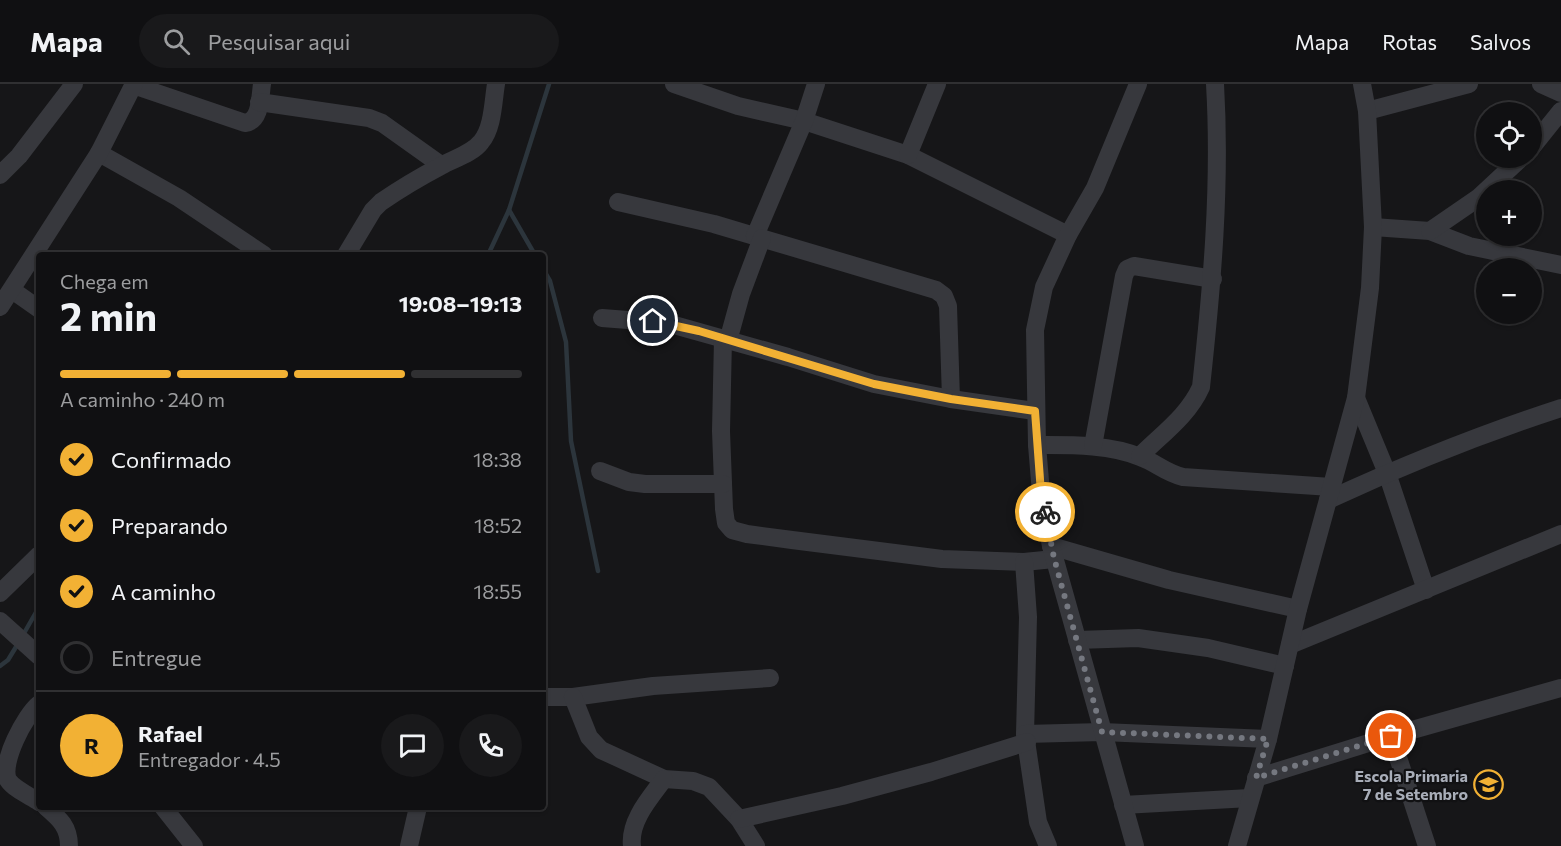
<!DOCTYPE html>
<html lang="pt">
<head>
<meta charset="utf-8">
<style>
	:root { --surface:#101012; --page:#19191b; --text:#f1f3f6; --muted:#9c9d9f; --line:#303032; --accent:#f2b134 }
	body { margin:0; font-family:Commissioner,sans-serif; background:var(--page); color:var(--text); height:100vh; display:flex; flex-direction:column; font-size:22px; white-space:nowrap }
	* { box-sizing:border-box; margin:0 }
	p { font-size:20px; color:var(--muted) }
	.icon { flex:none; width:33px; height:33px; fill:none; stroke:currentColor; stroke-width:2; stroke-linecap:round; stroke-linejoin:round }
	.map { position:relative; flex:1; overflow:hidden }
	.side { position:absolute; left:36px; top:168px; width:510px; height:558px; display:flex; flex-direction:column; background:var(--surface); border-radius:6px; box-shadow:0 2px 4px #0004,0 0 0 2px var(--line) }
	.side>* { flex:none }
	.tools { position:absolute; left:1476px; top:18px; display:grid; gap:12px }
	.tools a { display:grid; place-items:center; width:66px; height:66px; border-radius:50%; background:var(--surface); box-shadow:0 2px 4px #0004,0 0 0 2px var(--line); font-size:30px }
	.pin { position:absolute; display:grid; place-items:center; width:51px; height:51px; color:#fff; margin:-26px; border:3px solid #fff; border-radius:50%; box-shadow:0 2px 6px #0007 }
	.courier { position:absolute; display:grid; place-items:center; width:60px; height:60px; margin:-30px; border:4px solid #f2b134; border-radius:50%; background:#fff; color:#222; box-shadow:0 2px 8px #0007 }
	.head em { font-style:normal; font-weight:700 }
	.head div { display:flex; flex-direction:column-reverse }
	.head { display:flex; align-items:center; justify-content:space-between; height:102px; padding:0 24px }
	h1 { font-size:39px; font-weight:700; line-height:45px }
	.bar { display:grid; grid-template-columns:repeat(4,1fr); gap:9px 6px; align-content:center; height:72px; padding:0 24px }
	.bar i { height:8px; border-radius:4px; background:var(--line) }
	.bar .current { background:var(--accent) }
	.bar p { grid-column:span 4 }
	.line { display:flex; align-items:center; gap:15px; padding:0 24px; border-top:2px solid var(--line) }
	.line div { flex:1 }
	.round { display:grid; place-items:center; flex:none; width:63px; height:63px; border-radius:32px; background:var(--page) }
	ol { padding:0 24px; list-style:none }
	li { display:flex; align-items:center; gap:18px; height:66px }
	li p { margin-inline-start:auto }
	li .icon { padding:6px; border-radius:50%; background:var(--accent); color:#111; stroke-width:4 }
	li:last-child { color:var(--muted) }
	li i { width:33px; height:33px; border:3px solid var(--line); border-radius:50% }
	header { display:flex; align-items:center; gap:36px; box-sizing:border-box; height:84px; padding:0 30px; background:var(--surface); border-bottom:2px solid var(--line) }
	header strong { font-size:28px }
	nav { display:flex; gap:33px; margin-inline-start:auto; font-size:21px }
	.search { width:420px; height:54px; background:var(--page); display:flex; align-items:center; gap:15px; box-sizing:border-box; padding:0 21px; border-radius:33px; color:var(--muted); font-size:22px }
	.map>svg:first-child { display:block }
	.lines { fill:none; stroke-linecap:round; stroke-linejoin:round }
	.stream { stroke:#2c353c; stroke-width:4.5 }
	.minor { stroke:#37383d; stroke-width:18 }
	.done { stroke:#757880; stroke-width:6; stroke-dasharray:0 10.8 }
	.route { stroke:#f2b134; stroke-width:8 }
	.labels { text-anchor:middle; stroke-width:4.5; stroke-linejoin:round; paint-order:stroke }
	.poi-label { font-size:16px; font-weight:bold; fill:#a8adb8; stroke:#111113; text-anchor:end }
</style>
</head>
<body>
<header>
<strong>Mapa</strong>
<div class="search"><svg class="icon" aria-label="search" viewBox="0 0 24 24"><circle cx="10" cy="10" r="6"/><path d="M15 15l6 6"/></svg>Pesquisar aqui</div>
<nav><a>Mapa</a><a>Rotas</a><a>Salvos</a></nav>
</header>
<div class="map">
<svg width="1561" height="762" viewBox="0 0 1561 762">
	<rect width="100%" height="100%" fill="#161618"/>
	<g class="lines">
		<g class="stream">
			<polyline points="509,126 535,171"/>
			<polyline points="488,171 509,126 549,0"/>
			<polyline points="543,185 550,197 566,258 571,357 598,487"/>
			<polyline points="23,551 39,523"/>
			<polyline points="0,582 8,576 19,558"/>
		</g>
		<g class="minor">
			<polyline points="674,0 738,22 804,37 908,71 1068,151"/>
			<polyline points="1541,0 1561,9"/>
			<path d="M133 1 245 39C261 37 260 13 262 0"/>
			<polyline points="259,18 369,34 382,39 441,81"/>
			<polyline points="1367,27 1469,0"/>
			<polyline points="1532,63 1561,27"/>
			<polyline points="99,69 179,114 264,171"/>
			<polyline points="908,71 937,0"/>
			<polyline points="0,91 19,72 74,0"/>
			<polyline points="618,118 714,140 936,206 944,212 948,222 951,315"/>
			<polyline points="1373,143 1430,147 1469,162 1561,181"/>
			<polyline points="1430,147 1478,114 1521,74"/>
			<polyline points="755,152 804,37 816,0"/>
			<path d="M346 171 373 126 381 118C400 105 420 93 441 82 453 75 472 70 481 58 493 44 493 18 496 0"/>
			<polyline points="12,206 39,225"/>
			<polyline points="0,223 99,69 134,0"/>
			<polyline points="602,234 667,239 788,273 874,300 951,315 1035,327"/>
			<polyline points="723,255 721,347 724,425 726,439 732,446 747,450 792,456 942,475 1024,478 1054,475"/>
			<polyline points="728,257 741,210 762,154"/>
			<polyline points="1356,314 1387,389 1426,506"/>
			<path d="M1037 361C1069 361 1110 360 1140 373 1157 379 1164 388 1183 393L1331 403"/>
			<polyline points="1093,362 1124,192 1127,185 1134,182 1213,195"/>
			<path d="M1140 372C1162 350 1188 332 1201 303 1212 202 1221 102 1215 0"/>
			<polyline points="600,387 629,398 645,400 723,400"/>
			<path d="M1328 416C1404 381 1481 350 1561 324"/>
			<polyline points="1051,462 1169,496 1298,525"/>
			<polyline points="1024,478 1028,533 1025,650 1038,738 1048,762"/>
			<polyline points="0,509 39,471"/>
			<polyline points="0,537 39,572"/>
			<polyline points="1077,556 1138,554 1208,564 1285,582"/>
			<polyline points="1290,561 1561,450"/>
			<polyline points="543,613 573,613 653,602 770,594"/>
			<polyline points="573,613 589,653 601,666 664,695 693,697 709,703 739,735 756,762"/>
			<path d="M39 620C25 631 0 679 8 696 14 705 30 712 39 718"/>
			<polyline points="1025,650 1102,648 1268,655"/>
			<polyline points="1391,652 1427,762"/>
			<polyline points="1256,694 1391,652 1561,604"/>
			<polyline points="1123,721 1250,714"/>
			<path d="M46 723C60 735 69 743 69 762"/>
			<polyline points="163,723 194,762"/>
			<polyline points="739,735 842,712 931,688 1027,658"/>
			<polyline points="409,762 418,723"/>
			<path d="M632 762C629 737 650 714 664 695"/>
			<polyline points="1135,762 1051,462 1041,409 1037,361 1035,246 1044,203 1068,151 1095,104 1138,0"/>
			<polyline points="1237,762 1268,655 1298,525 1356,314 1370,204 1373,143 1367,27 1362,0"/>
		</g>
	</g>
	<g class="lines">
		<polyline class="done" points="1045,428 1054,474 1102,648 1268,655 1256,694 1391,652"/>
		<polyline class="route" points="653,237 699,247 874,300 951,315 1035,327 1041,409 1045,428"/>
	</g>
	<defs>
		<symbol id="school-ring" viewBox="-11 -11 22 22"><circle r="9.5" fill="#111113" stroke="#f2b134" stroke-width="1.5"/><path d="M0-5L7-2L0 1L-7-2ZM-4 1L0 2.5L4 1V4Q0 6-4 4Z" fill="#f2b134"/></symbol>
	</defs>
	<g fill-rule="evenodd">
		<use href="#school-ring" x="1472" y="684" width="33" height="33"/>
	</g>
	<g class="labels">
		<g class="poi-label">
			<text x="1468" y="698">Escola Primaria<tspan x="1468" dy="18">7 de Setembro</tspan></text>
		</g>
	</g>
</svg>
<div class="tools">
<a><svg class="icon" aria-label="locate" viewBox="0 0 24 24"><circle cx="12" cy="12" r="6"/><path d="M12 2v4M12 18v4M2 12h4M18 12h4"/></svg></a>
<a>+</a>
<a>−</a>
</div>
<div class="pin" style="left:1391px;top:652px;background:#ea580c"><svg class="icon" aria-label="bag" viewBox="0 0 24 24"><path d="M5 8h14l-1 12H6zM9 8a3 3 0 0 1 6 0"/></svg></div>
<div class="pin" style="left:653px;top:237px;background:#1f2937"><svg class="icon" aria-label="home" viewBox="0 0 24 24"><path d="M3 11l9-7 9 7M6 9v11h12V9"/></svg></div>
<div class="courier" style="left:1045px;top:428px"><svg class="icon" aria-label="bike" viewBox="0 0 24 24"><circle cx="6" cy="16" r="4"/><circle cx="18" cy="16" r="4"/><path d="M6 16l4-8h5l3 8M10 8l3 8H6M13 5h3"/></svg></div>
<section class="side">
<div class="head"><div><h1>2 min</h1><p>Chega em</p></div><em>19:08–19:13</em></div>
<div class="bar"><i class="current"></i><i class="current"></i><i class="current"></i><i></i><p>A caminho · 240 m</p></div>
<ol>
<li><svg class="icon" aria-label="check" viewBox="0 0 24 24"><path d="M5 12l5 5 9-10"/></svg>Confirmado<p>18:38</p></li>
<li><svg class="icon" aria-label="check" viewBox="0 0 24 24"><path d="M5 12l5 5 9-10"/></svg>Preparando<p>18:52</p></li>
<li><svg class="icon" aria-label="check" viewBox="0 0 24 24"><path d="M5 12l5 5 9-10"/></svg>A caminho<p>18:55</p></li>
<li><i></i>Entregue</li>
</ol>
<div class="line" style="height:108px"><b class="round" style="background:var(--accent);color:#111">R</b><div><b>Rafael</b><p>Entregador · 4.5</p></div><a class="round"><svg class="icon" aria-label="chat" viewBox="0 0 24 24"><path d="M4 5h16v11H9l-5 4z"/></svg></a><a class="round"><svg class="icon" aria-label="phone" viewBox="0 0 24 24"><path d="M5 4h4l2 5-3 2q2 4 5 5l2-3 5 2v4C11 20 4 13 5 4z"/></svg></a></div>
</section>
</div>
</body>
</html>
